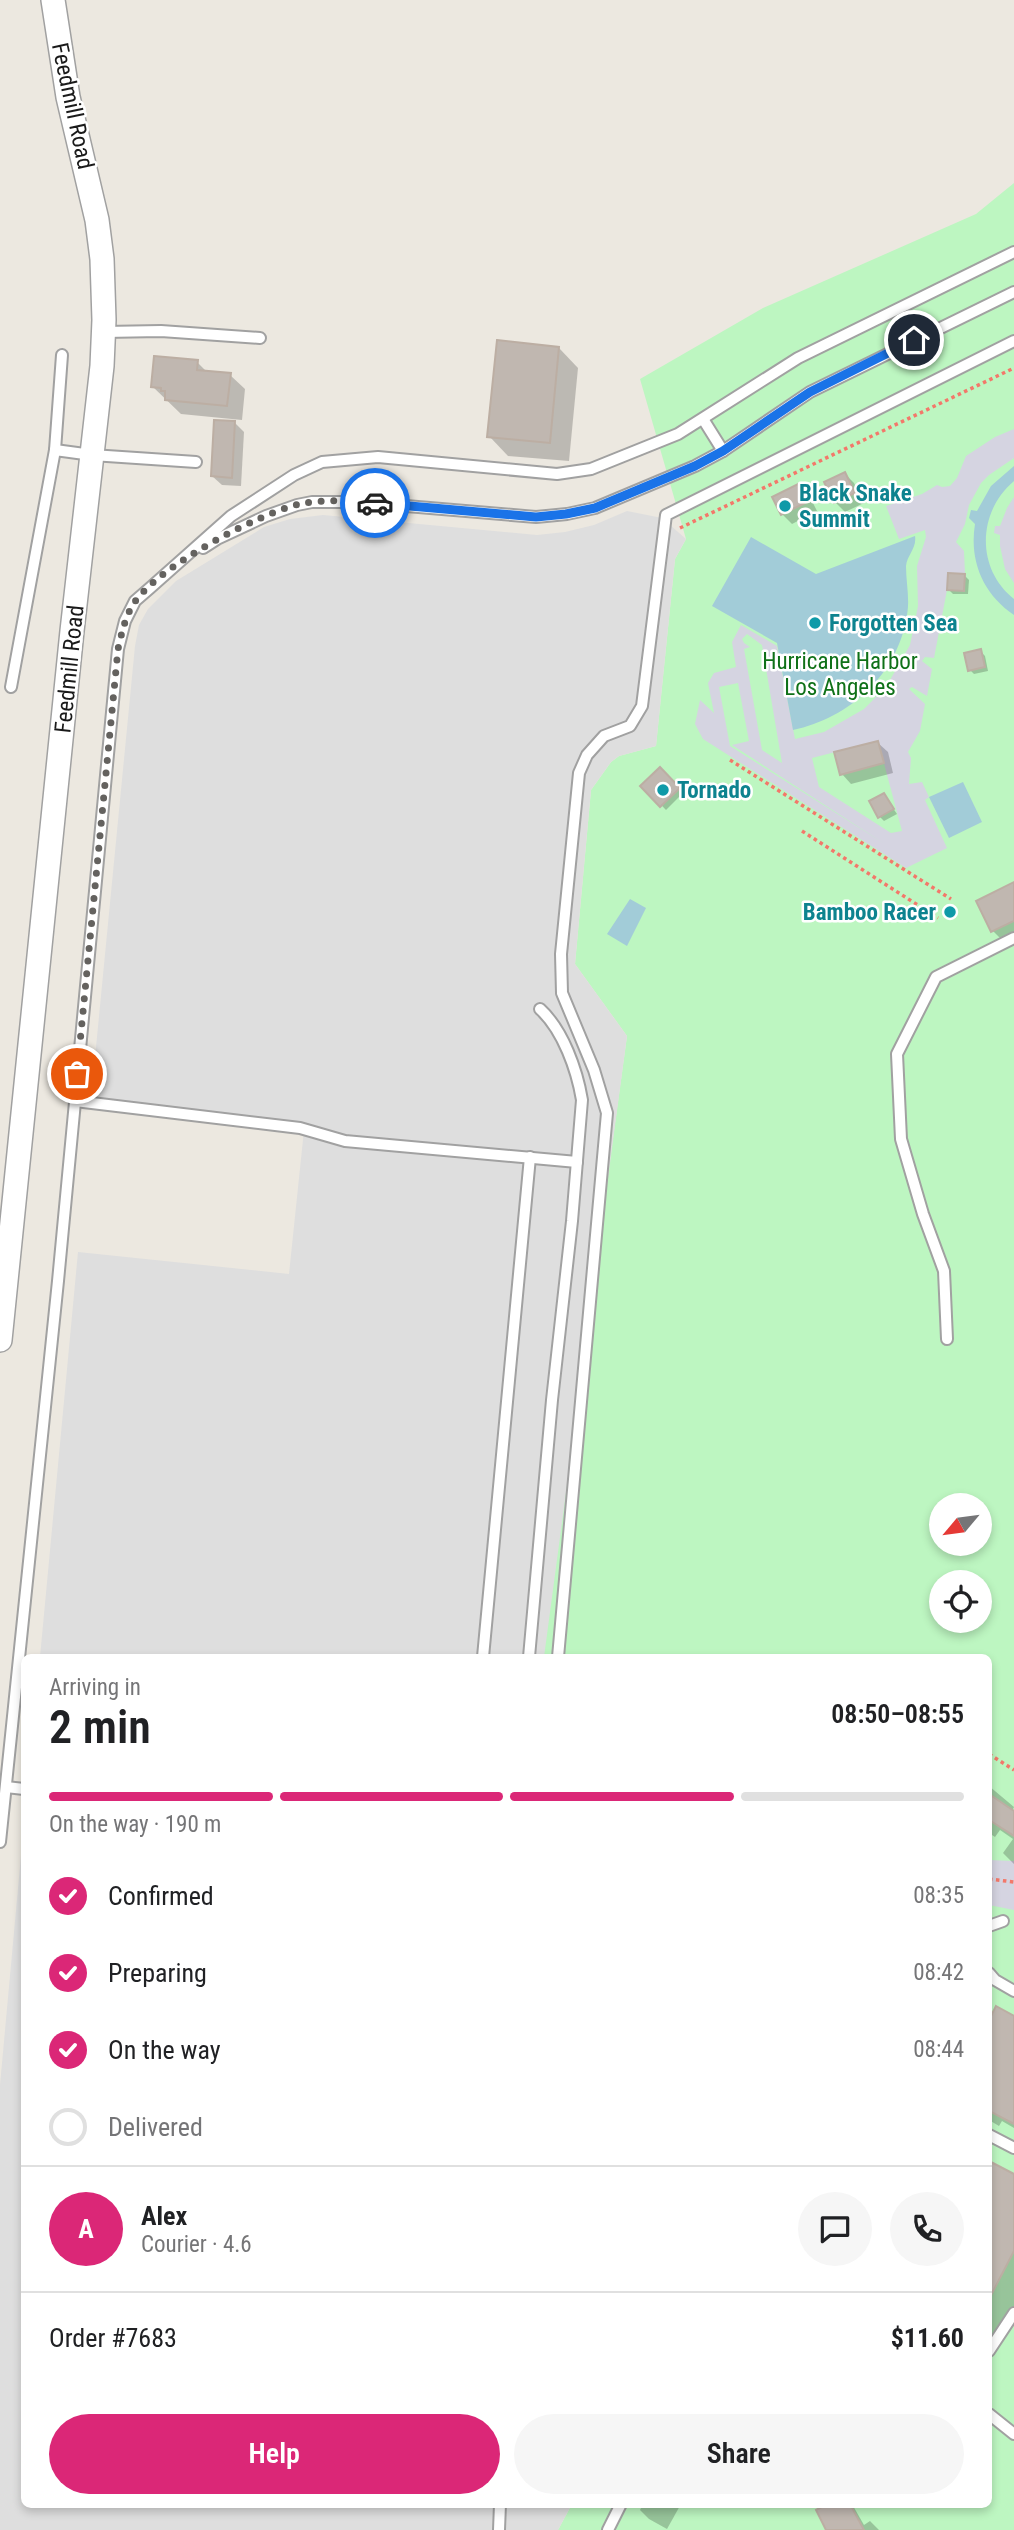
<!DOCTYPE html>
<html lang="en">
<head>
<meta charset="utf-8">
<style>
	:root { --surface:#fff; --page:#f6f6f6; --text:#202124; --muted:#757577; --line:#e0e0e0; --accent:#db2777 }
	body { margin:0; font-family:"Roboto Condensed",sans-serif; background:var(--page); color:var(--text); height:100vh; display:flex; flex-direction:column; font-size:26px; white-space:nowrap }
	* { box-sizing:border-box; margin:0 }
	p { font-size:23px; color:var(--muted) }
	.icon { flex:none; width:38px; height:38px; fill:none; stroke:currentColor; stroke-width:2; stroke-linecap:round; stroke-linejoin:round }
	.map { position:relative; flex:1; overflow:hidden }
	.sheet { position:absolute; left:21px; top:1654px; width:971px; height:854px; display:flex; flex-direction:column; background:var(--surface); border-radius:10px; box-shadow:0 4px 10px #0003 }
	.sheet>* { flex:none }
	.needle { width:46px; rotate:241deg }
	.tools { position:absolute; left:929px; top:1493px; display:grid; gap:14px }
	.tools a { display:grid; place-items:center; width:63px; height:63px; border-radius:50%; background:var(--surface); box-shadow:0 4px 10px #0003; font-size:35px }
	.pin { position:absolute; display:grid; place-items:center; width:60px; height:60px; color:#fff; margin:-30px; border:4px solid #fff; border-radius:50%; box-shadow:0 2px 7px #0007 }
	.courier { position:absolute; display:grid; place-items:center; width:70px; height:70px; margin:-35px; border:5px solid #1a73e8; border-radius:50%; background:#fff; color:#222; box-shadow:0 2px 9px #0007 }
	.head em { font-style:normal; font-weight:600 }
	.head div { display:flex; flex-direction:column-reverse }
	.head { display:flex; align-items:center; justify-content:space-between; height:119px; padding:0 28px }
	h1 { font-size:46px; font-weight:600; line-height:52px }
	.bar { display:grid; grid-template-columns:repeat(4,1fr); gap:10px 7px; align-content:center; height:84px; padding:0 28px }
	.bar i { height:9px; border-radius:5px; background:var(--line) }
	.bar .on { background:var(--accent) }
	.bar p { grid-column:span 4 }
	.line { display:flex; align-items:center; gap:18px; padding:0 28px; border-top:2px solid var(--line) }
	.line div { flex:1 }
	.round { display:grid; place-items:center; flex:none; width:74px; height:74px; border-radius:37px; background:var(--page) }
	ol { padding:0 28px; list-style:none }
	li { display:flex; align-items:center; gap:21px; height:77px }
	li p { margin-inline-start:auto }
	li .icon { padding:7px; border-radius:50%; background:var(--accent); color:#fff; stroke-width:4 }
	li:last-child { color:var(--muted) }
	li i { width:38px; height:38px; border:4px solid var(--line); border-radius:50% }
	.button { display:flex; gap:14px; margin-top:auto; padding:14px 28px }
	.button a { flex:1; height:80px; border-radius:42px; background:var(--accent); color:#fff; font-size:28px; font-weight:600; line-height:80px; text-align:center }
	.button a+a { background:var(--page); color:var(--text) }
	.map>svg:first-child { display:block }
	.park { fill:#bdf6c1; fill-rule:evenodd }
	.parking { fill:#dedede }
	.plaza { fill:#d5d4e1; fill-rule:evenodd }
	.water { fill:#a2ccd8 }
	.shadow { fill:#0003 }
	.building { fill:#c0b7b0; stroke:#bcaea3; stroke-width:2 }
	.lines { fill:none; stroke-linecap:round; stroke-linejoin:round }
	.service-casing { stroke:#a1a1a1; stroke-width:14 }
	.minor-casing { stroke:#a1a1a1; stroke-width:26 }
	.path { stroke:#f3786a; stroke-width:3.5; stroke-dasharray:3.5 3.5; stroke-linecap:butt }
	.service { stroke:#fff; stroke-width:10 }
	.minor { stroke:#fff; stroke-width:23 }
	.done { stroke:#64625f; stroke-width:7; stroke-dasharray:0 12.6 }
	.route { stroke:#1a73e8; stroke-width:9 }
	.culture-dot { fill:#0f9aa8; stroke:#fff; stroke-width:2.5 }
	.labels { text-anchor:middle; stroke-width:5; stroke-linejoin:round; paint-order:stroke }
	.street-label { font-size:23px; fill:#1a1a1a; stroke:#fff }
	.culture-label { font-size:23px; font-weight:bold; fill:#0d838f; stroke:#fff; text-anchor:start }
	.park-label { font-size:23px; fill:#0f7118; stroke:#fff }
</style>
</head>
<body>
<div class="map">
<svg width="1014" height="2530" viewBox="0 0 1014 2530">
	<rect width="100%" height="100%" fill="#ece8e0"/>
	<path class="park" d="M1014 183V2530H558L572 2504H989V1657H542L627 1036 575 964 591 790 611 762 619 756 656 746 675 559 686 539 640 379 763 308 976 214ZM942 1505H980V1544H942ZM942 1582H980V1620H942Z"/>
	<g class="parking">
		<polygon points="627,511 662,518 686,539 675,559 656,746 619,756 611,762 591,790 575,964 627,1036 544,1657 40,1657 78,1252 289,1274 304,1130 90,1109 135,646 139,625 148,609 176,581 264,527 290,519 323,515 537,535 565,532 594,525"/>
		<polygon points="24,1823 24,2504 572,2504 558,2530 0,2530 0,2085"/>
	</g>
	<g class="plaza">
		<path d="M1014 429V458L989 475 981 483 969 505 965 524 956 542 964 551 965 574 948 573 947 590 934 658 925 657 922 661 932 669 927 696 912 687 909 689 925 704 920 731 908 752 911 758 909 784 922 782 929 797 925 800 947 848 906 868 703 739 695 724 700 700 714 713 708 683 714 673 736 667 732 642 741 625 777 646 795 739 824 732 864 709 886 687 910 645 918 606 917 566 926 537 925 530 899 539 886 506 922 494 937 485 942 487 950 486 957 478 966 456 995 437ZM747 634 762 645 782 763 762 750 744 649 750 647 744 643 742 639ZM738 683 749 741 732 745 885 844 730 746 719 687ZM878 741 902 831 891 833 819 787 812 758Z"/>
		<polygon points="1014,497 1014,583 1005,569 1000,546 1000,535 994,533 995,526 1000,526 1007,508"/>
		<polygon points="989,1860 1014,1861 1014,1910 989,1905"/>
	</g>
	<g class="water">
		<path d="M1014 466V481C977 512 976 569 1014 599V615C983 594 969 561 975 524L969 518 971 510 977 511 991 486Z"/>
		<path d="M915 536C917 548 907 555 906 566 906 583 910 598 907 615 898 674 850 718 793 730L777 643 712 606 751 537 816 574Z"/>
		<polygon points="963,782 982,822 949,838 929,797"/>
		<polygon points="630,899 646,908 627,946 607,934"/>
	</g>
	<g class="shadow">
		<polygon points="559,348 578,368 569,461 508,456 489,436"/>
		<polygon points="197,362 208,373 230,375 245,389 242,420 181,414 153,387"/>
		<polygon points="235,423 244,432 241,486 222,485 212,476"/>
		<polygon points="845,474 854,483 864,503 845,512 835,502"/>
		<polygon points="800,485 809,495 817,511 792,524 782,514"/>
		<polygon points="964,575 969,580 968,594 953,594 949,590"/>
		<polygon points="980,651 985,656 988,671 974,674 970,670"/>
		<polygon points="878,743 888,752 893,773 851,784 842,774"/>
		<polygon points="660,769 683,793 666,810 643,786"/>
		<polygon points="884,795 897,814 884,821 880,817"/>
		<polygon points="1014,884 1014,941 1006,944 993,931"/>
		<polygon points="989,1786 1014,1807 1012,1811 1014,1813 1014,1864 1003,1853 1013,1839 1000,1830 995,1837 989,1833"/>
		<polygon points="989,2018 1014,2018 1014,2128 1002,2121 999,2126 989,2120"/>
		<polygon points="989,2163 1014,2176 1014,2306 989,2354"/>
		<polygon points="643,2504 681,2504 667,2529 649,2519 640,2510"/>
		<polygon points="830,2504 852,2504 864,2525 870,2521 879,2530 840,2530"/>
	</g>
	<g class="building">
		<polygon points="497,340 559,347 550,443 487,437"/>
		<polygon points="154,356 198,360 197,370 231,373 227,406 165,400 165,391 161,391 161,388 151,387"/>
		<polygon points="214,420 235,421 232,478 211,476"/>
		<polygon points="845,472 855,493 834,503 824,482"/>
		<polygon points="800,483 809,501 781,515 772,497"/>
		<polygon points="948,573 965,574 964,591 947,590"/>
		<polygon points="981,649 985,667 968,671 964,653"/>
		<polygon points="878,741 884,763 840,775 834,752"/>
		<polygon points="660,767 680,788 660,807 640,786"/>
		<polygon points="884,793 894,809 878,818 869,801"/>
		<polygon points="1014,882 1014,921 991,932 976,901"/>
		<polygon points="989,1794 1014,1811 1014,1836 989,1820"/>
		<polygon points="996,2006 1014,2016 1014,2124 989,2111 989,2020"/>
		<polygon points="989,2161 1014,2174 1014,2251 989,2299"/>
		<polygon points="827,2504 850,2504 864,2530 826,2530 816,2510"/>
	</g>
	<g class="lines">
		<defs>
			<g id="service">
				<polyline points="104,332 161,331 260,338"/>
				<polyline points="703,419 723,451"/>
				<polyline points="55,450 62,355"/>
				<polyline points="203,548 217,539 266,516 297,505 312,502 359,502 536,517 567,514 595,508 695,466 723,451 810,392 1014,292"/>
				<polyline points="11,687 55,450 92,455 196,462"/>
				<polyline points="75,1101 300,1128 345,1141 577,1162"/>
				<polyline points="947,1339 944,1271 923,1214 901,1139 897,1054 936,977 1014,938"/>
				<polyline points="483,1657 530,1157"/>
				<path d="M529 1657 552 1400 572 1221 582 1100C577 1070 563 1030 540 1009"/>
				<polyline points="558,1657 607,1113 594,1070 562,993 561,954 579,773 587,755 604,736 630,726 642,706 666,515 1014,341"/>
				<polyline points="6,1787 24,1789"/>
				<polyline points="0,1842 58,1281 118,649 125,621 135,601 150,588 231,516 294,475 322,462 378,457 557,474 591,469 678,434 798,358 1014,252"/>
				<polyline points="989,1926 1003,1921"/>
				<polyline points="989,1973 995,1980 1014,1991"/>
				<polyline points="989,2135 1014,2148"/>
				<polyline points="989,2351 1014,2313"/>
				<polyline points="989,2414 1014,2434"/>
				<polyline points="499,2530 500,2504"/>
				<polyline points="608,2530 621,2504"/>
			</g>
			<polyline id="minor" points="0,1340 72,631 102,366 104,320 102,259 97,220 68,97 53,0"/>
		</defs>
		<use href="#service" class="service-casing"/>
		<use href="#minor" class="minor-casing"/>
		<g class="path">
			<polyline points="680,528 1014,368"/>
			<polyline points="730,760 951,899"/>
			<polyline points="802,831 938,918"/>
			<polyline points="989,1754 1014,1770"/>
			<polyline points="989,1879 1014,1882"/>
		</g>
		<use href="#service" class="service"/>
		<use href="#minor" class="minor"/>
	</g>
	<g class="lines">
		<path class="done" d="M77 1074 118 649C122 632 125 617 134 603 159 566 256 515 299 504 323 499 350 501 375 503"/>
		<polyline class="route" points="375,503 536,517 566,514 595,508 695,466 723,451 810,392 914,340"/>
	</g>
	<g class="culture-dot">
		<circle cx="785" cy="506" r="7"/>
		<circle cx="815" cy="623" r="7"/>
		<circle cx="663" cy="790" r="7"/>
		<circle cx="950" cy="912" r="7"/>
	</g>
	<g class="labels">
		<g class="street-label">
			<text transform="translate(73 106) rotate(78)" y="8">Feedmill Road</text>
			<text transform="translate(69 669) rotate(-84)" y="8">Feedmill Road</text>
		</g>
		<g class="culture-label">
			<text x="799" y="501">Black Snake<tspan x="799" dy="26">Summit</tspan></text>
			<text x="829" y="631">Forgotten Sea</text>
			<text x="677" y="798">Tornado</text>
			<text x="936" y="920" text-anchor="end">Bamboo Racer</text>
		</g>
		<g class="park-label">
			<text x="840" y="669">Hurricane Harbor<tspan x="840" dy="26">Los Angeles</tspan></text>
		</g>
	</g>
</svg>
<div class="tools">
<a><svg class="needle" viewBox="-14 -14 28 28"><path d="M0-13l5 13h-10z" fill="#e53935"/><path d="M0 13l5-13h-10z" fill="#757577"/></svg></a>
<a><svg class="icon" aria-label="locate" viewBox="0 0 24 24"><circle cx="12" cy="12" r="6"/><path d="M12 2v4M12 18v4M2 12h4M18 12h4"/></svg></a>
</div>
<div class="pin" style="left:77px;top:1074px;background:#ea580c"><svg class="icon" aria-label="bag" viewBox="0 0 24 24"><path d="M5 8h14l-1 12H6zM9 8a3 3 0 0 1 6 0"/></svg></div>
<div class="pin" style="left:914px;top:340px;background:#1f2937"><svg class="icon" aria-label="home" viewBox="0 0 24 24"><path d="M3 11l9-7 9 7M6 9v11h12V9"/></svg></div>
<div class="courier" style="left:375px;top:503px"><svg class="icon" aria-label="car" viewBox="0 0 24 24"><path d="M5 17H2v-5l4-1 3-4h7l3 4 3 1v5h-3M9 17h6M6 11h13"/><circle cx="7" cy="17" r="2"/><circle cx="17" cy="17" r="2"/></svg></div>
<section class="sheet">
<div class="head"><div><h1>2 min</h1><p>Arriving in</p></div><em>08:50–08:55</em></div>
<div class="bar"><i class="on"></i><i class="on"></i><i class="on"></i><i></i><p>On the way · 190 m</p></div>
<ol>
<li><svg class="icon" aria-label="check" viewBox="0 0 24 24"><path d="M5 12l5 5 9-10"/></svg>Confirmed<p>08:35</p></li>
<li><svg class="icon" aria-label="check" viewBox="0 0 24 24"><path d="M5 12l5 5 9-10"/></svg>Preparing<p>08:42</p></li>
<li><svg class="icon" aria-label="check" viewBox="0 0 24 24"><path d="M5 12l5 5 9-10"/></svg>On the way<p>08:44</p></li>
<li><i></i>Delivered</li>
</ol>
<div class="line" style="height:126px"><b class="round" style="background:var(--accent);color:#fff">A</b><div><b>Alex</b><p>Courier · 4.6</p></div><a class="round"><svg class="icon" aria-label="chat" viewBox="0 0 24 24"><path d="M4 5h16v11H9l-5 4z"/></svg></a><a class="round"><svg class="icon" aria-label="phone" viewBox="0 0 24 24"><path d="M5 4h4l2 5-3 2q2 4 5 5l2-3 5 2v4C11 20 4 13 5 4z"/></svg></a></div>
<div class="line" style="height:91px"><div>Order #7683</div><b>$11.60</b></div>
<div class="button"><a>Help</a><a>Share</a></div>
</section>
</div>
</body>
</html>
